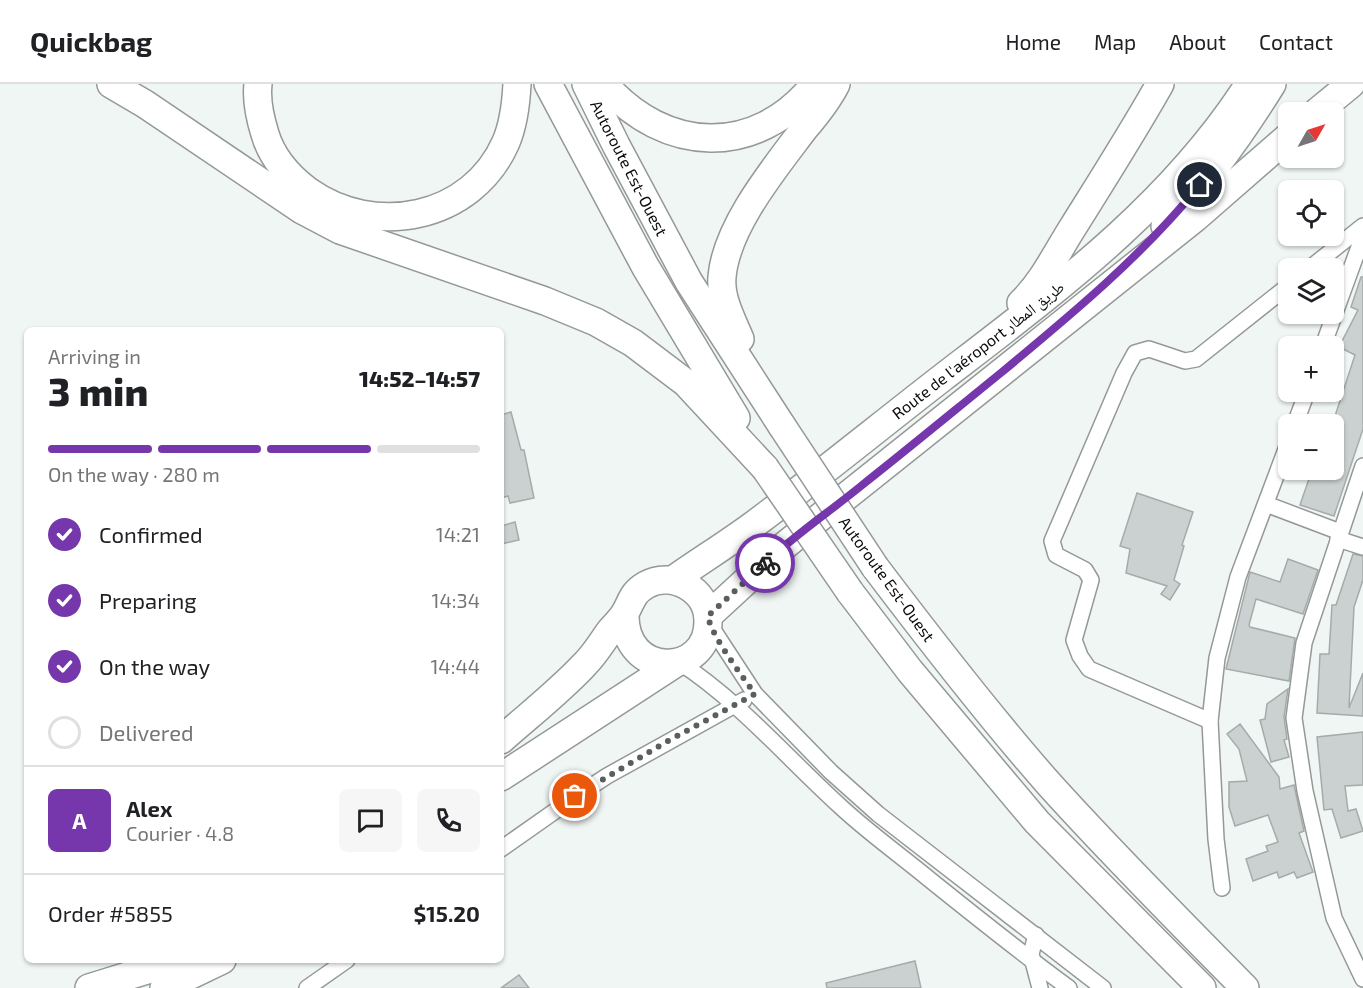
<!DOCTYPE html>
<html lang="en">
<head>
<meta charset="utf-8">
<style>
	:root { --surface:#fff; --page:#f6f6f6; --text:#202124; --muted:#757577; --line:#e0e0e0; --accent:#7737ac }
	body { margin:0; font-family:"Exo 2","Noto Naskh Arabic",sans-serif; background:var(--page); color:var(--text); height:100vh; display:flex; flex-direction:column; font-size:22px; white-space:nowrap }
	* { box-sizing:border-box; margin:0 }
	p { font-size:20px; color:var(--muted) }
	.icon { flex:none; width:33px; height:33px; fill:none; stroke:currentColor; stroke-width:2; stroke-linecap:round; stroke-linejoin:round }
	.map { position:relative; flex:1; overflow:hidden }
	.sheet { position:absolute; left:24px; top:243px; width:480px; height:636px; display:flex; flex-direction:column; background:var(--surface); border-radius:9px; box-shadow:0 2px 4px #0004 }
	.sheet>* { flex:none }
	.needle { width:39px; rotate:51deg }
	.controls { position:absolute; left:1278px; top:18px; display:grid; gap:12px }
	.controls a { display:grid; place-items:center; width:66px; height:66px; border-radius:9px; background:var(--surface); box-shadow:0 2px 4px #0004; font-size:30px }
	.pin { position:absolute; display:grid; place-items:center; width:51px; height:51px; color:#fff; margin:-26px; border:3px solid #fff; border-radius:50%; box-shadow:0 2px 6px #0007 }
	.courier { position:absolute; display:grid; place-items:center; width:60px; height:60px; margin:-30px; border:4px solid #7737ac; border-radius:50%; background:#fff; color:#222; box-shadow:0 2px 8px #0007 }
	.overview em { font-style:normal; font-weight:800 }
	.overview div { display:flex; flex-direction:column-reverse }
	.overview { display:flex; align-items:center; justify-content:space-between; height:102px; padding:0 24px }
	h1 { font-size:39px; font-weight:800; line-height:45px }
	.bar { display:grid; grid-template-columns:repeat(4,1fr); gap:9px 6px; align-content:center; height:72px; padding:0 24px }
	.bar i { height:8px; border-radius:4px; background:var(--line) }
	.bar .active { background:var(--accent) }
	.bar p { grid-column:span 4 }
	.line { display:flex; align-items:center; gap:15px; padding:0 24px; border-top:2px solid var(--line) }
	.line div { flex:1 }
	.round { display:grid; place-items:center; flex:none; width:63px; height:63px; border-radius:9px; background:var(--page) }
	ol { padding:0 24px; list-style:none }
	li { display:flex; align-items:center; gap:18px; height:66px }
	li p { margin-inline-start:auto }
	li .icon { padding:6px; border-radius:50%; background:var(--accent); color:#fff; stroke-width:4 }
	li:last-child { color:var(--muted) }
	li i { width:33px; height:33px; border:3px solid var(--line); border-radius:50% }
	header { display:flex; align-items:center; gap:36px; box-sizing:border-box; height:84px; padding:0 30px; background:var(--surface); border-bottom:2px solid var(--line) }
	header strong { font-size:28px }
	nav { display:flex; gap:33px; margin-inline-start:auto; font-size:21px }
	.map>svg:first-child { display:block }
	.building { fill:#cbd1d1; stroke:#a5abab; stroke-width:1.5 }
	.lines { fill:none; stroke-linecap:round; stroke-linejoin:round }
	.street-casing { stroke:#949996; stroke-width:18 }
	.highway-casing { stroke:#949996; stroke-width:30 }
	.street { stroke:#fff; stroke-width:15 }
	.highway { stroke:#fff; stroke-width:27 }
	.highway-bridge-casing { stroke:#949996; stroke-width:30; stroke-linecap:butt }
	.highway-bridge { stroke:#fff; stroke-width:27 }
	.done { stroke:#5a5e5c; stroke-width:6; stroke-dasharray:0 10.8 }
	.route { stroke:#7737ac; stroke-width:8 }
	.labels { text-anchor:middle; stroke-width:4.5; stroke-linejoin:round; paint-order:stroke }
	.street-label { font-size:16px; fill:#0a0c0b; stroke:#fff }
</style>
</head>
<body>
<header>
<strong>Quickbag</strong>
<nav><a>Home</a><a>Map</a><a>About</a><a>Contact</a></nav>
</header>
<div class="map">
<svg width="1363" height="904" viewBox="0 0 1363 904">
	<rect width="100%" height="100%" fill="#f0f6f3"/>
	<g class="building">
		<polygon points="1361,193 1363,193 1363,345 1334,432 1300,421 1312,386 1334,386 1334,335 1355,271 1339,263 1358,226 1351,223"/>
		<polygon points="511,328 521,366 524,366 534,414 510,419 508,412 501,414 501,331"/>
		<polygon points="1137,409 1193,428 1182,461 1184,462 1174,496 1180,500 1170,516 1161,510 1167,502 1126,489 1130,465 1120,462"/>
		<polygon points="515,438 519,456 501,460 501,442"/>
		<polygon points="1353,470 1363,472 1363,496 1354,523 1349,624 1363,589 1363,632 1317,629 1320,570 1329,570 1332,521 1336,521"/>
		<polygon points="1288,475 1318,486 1303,530 1256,515 1249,541 1250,543 1295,554 1289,597 1226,585 1250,488 1280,498"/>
		<polygon points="1288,605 1284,633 1287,655 1284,656 1289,673 1271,678 1260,636 1265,635 1267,620"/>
		<polygon points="1240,640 1279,693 1280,705 1294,701 1304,747 1299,749 1313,788 1297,794 1294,788 1279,794 1277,788 1253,797 1246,775 1268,767 1266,762 1278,758 1268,731 1235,742 1229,723 1229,698 1247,697 1239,665 1227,650"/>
		<polygon points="1363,648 1363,701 1345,702 1348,727 1356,725 1363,747 1341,754 1332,725 1324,726 1317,653"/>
		<polygon points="915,877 921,904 827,904 826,899"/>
		<polygon points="519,891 529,904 501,904"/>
	</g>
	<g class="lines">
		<defs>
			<g id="street">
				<polyline points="1310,184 1363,142"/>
				<polyline points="1323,262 1363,152"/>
				<polyline points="1295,340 1307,308"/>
				<polyline points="1363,382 1304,559 1294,634 1305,707 1334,834 1363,895"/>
				<polyline points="1266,420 1340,448"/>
				<polyline points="1338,455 1363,463"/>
				<polyline points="708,538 755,610 831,688 878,730 1103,904"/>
				<path d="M679 578C740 618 787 674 841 723 869 749 900 771 929 795 975 832 1021 869 1069 904"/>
				<polyline points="1210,637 1089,585 1080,572 1074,556 1091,496 1085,486 1056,471 1052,457 1124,289 1135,269 1149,265 1185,277 1196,275 1288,202"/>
				<polyline points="501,765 575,713 607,692 744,616"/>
				<polyline points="1222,804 1216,755 1210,637 1217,574 1238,493 1288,360"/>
				<polyline points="1036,851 1031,870 1040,904"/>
				<polyline points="307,904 347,876"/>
			</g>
			<g id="highway">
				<polyline points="111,0 145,20 302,126 340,146 545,217 596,238 633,259 686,299 765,384"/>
				<path d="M258 0C256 17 260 34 265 50 272 74 288 92 308 107 374 154 472 136 506 58 514 39 516 20 517 0"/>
				<polyline points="548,0 645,182 736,334"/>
				<polyline points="586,0 616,61 689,198 782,342"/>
				<path d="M604 0C665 70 756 74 815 0"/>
				<polyline points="1317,28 1351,0"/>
				<path d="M1165 142C1206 99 1241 50 1272 0"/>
				<path d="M1021 219C1043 198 1057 168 1073 143 1103 95 1133 48 1160 0"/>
				<path d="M740 255C732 236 720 214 722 193 726 143 774 85 804 45 816 31 828 16 836 0"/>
				<path d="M875 483C931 557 988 631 1049 700 1112 770 1179 837 1245 904"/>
				<path d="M673 496C700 477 729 459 756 439 819 392 880 342 942 294 1055 207 1171 122 1249 0"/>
				<polyline points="850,508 910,587 1037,738 1202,904"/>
				<polyline points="708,532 784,462 1195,134 1288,53"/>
				<path d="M501 656C529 631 560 607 585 580 595 570 602 558 610 547 615 541 621 536 625 529 632 517 632 509 646 501 672 486 708 506 708 537 709 593 623 596 625 529"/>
				<polyline points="501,693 676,579"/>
				<polyline points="89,904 163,881 173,876"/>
				<polyline points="164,904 222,876"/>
			</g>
		</defs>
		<use href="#street" class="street-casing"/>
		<use href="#highway" class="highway-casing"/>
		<use href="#street" class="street"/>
		<use href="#highway" class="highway"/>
		<defs>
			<g id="highway-bridge">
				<polyline points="782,342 875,483"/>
				<polyline points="765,384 850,508"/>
			</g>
		</defs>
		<use href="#highway-bridge" class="highway-bridge-casing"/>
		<use href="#highway-bridge" class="highway-bridge"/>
	</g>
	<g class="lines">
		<path class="done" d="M575 712 666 658 755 610C743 593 710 550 708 532L765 479"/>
		<path class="route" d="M765 479C795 451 829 428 861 402 908 365 955 326 1002 288 1072 230 1142 172 1200 101"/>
	</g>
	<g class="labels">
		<g class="street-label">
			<text transform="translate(629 84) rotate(63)" y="6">Autoroute Est-Ouest</text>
			<text transform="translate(978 266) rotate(-38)" y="6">Route de l'aéroport طريق المطار</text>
			<text transform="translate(887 495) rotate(54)" y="6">Autoroute Est-Ouest</text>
		</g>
	</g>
</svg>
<div class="controls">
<a><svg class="needle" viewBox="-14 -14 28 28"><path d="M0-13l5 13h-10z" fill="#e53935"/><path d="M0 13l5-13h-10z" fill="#757577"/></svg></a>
<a><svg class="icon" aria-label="locate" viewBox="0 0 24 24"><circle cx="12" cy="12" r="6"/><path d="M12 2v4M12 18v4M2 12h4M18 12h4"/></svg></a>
<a><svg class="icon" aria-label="layers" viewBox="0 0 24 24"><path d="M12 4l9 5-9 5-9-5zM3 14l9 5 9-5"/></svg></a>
<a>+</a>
<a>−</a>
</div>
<div class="pin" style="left:575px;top:712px;background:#ea580c"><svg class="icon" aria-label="bag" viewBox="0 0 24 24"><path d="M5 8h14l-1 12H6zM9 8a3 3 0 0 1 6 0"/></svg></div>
<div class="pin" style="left:1200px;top:101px;background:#1f2937"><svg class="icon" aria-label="home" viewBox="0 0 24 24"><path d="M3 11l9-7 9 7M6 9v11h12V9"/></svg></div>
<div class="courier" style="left:765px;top:479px"><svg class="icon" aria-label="bike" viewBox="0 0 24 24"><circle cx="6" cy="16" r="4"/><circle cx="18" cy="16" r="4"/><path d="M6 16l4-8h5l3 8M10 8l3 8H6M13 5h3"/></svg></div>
<section class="sheet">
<div class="overview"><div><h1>3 min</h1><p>Arriving in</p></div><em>14:52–14:57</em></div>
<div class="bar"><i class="active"></i><i class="active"></i><i class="active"></i><i></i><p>On the way · 280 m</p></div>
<ol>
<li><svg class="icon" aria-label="check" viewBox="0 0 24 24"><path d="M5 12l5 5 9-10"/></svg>Confirmed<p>14:21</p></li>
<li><svg class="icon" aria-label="check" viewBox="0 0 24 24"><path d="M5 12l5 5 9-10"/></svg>Preparing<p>14:34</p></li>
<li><svg class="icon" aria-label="check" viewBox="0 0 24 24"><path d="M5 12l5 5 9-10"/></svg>On the way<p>14:44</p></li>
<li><i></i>Delivered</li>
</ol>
<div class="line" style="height:108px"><b class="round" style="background:var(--accent);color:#fff">A</b><div><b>Alex</b><p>Courier · 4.8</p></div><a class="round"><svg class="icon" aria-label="chat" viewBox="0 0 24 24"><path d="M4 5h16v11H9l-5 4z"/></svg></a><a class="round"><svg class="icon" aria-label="phone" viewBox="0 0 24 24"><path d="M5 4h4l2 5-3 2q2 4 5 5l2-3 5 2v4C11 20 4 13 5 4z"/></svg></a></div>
<div class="line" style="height:78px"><div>Order #5855</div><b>$15.20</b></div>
</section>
</div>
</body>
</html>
